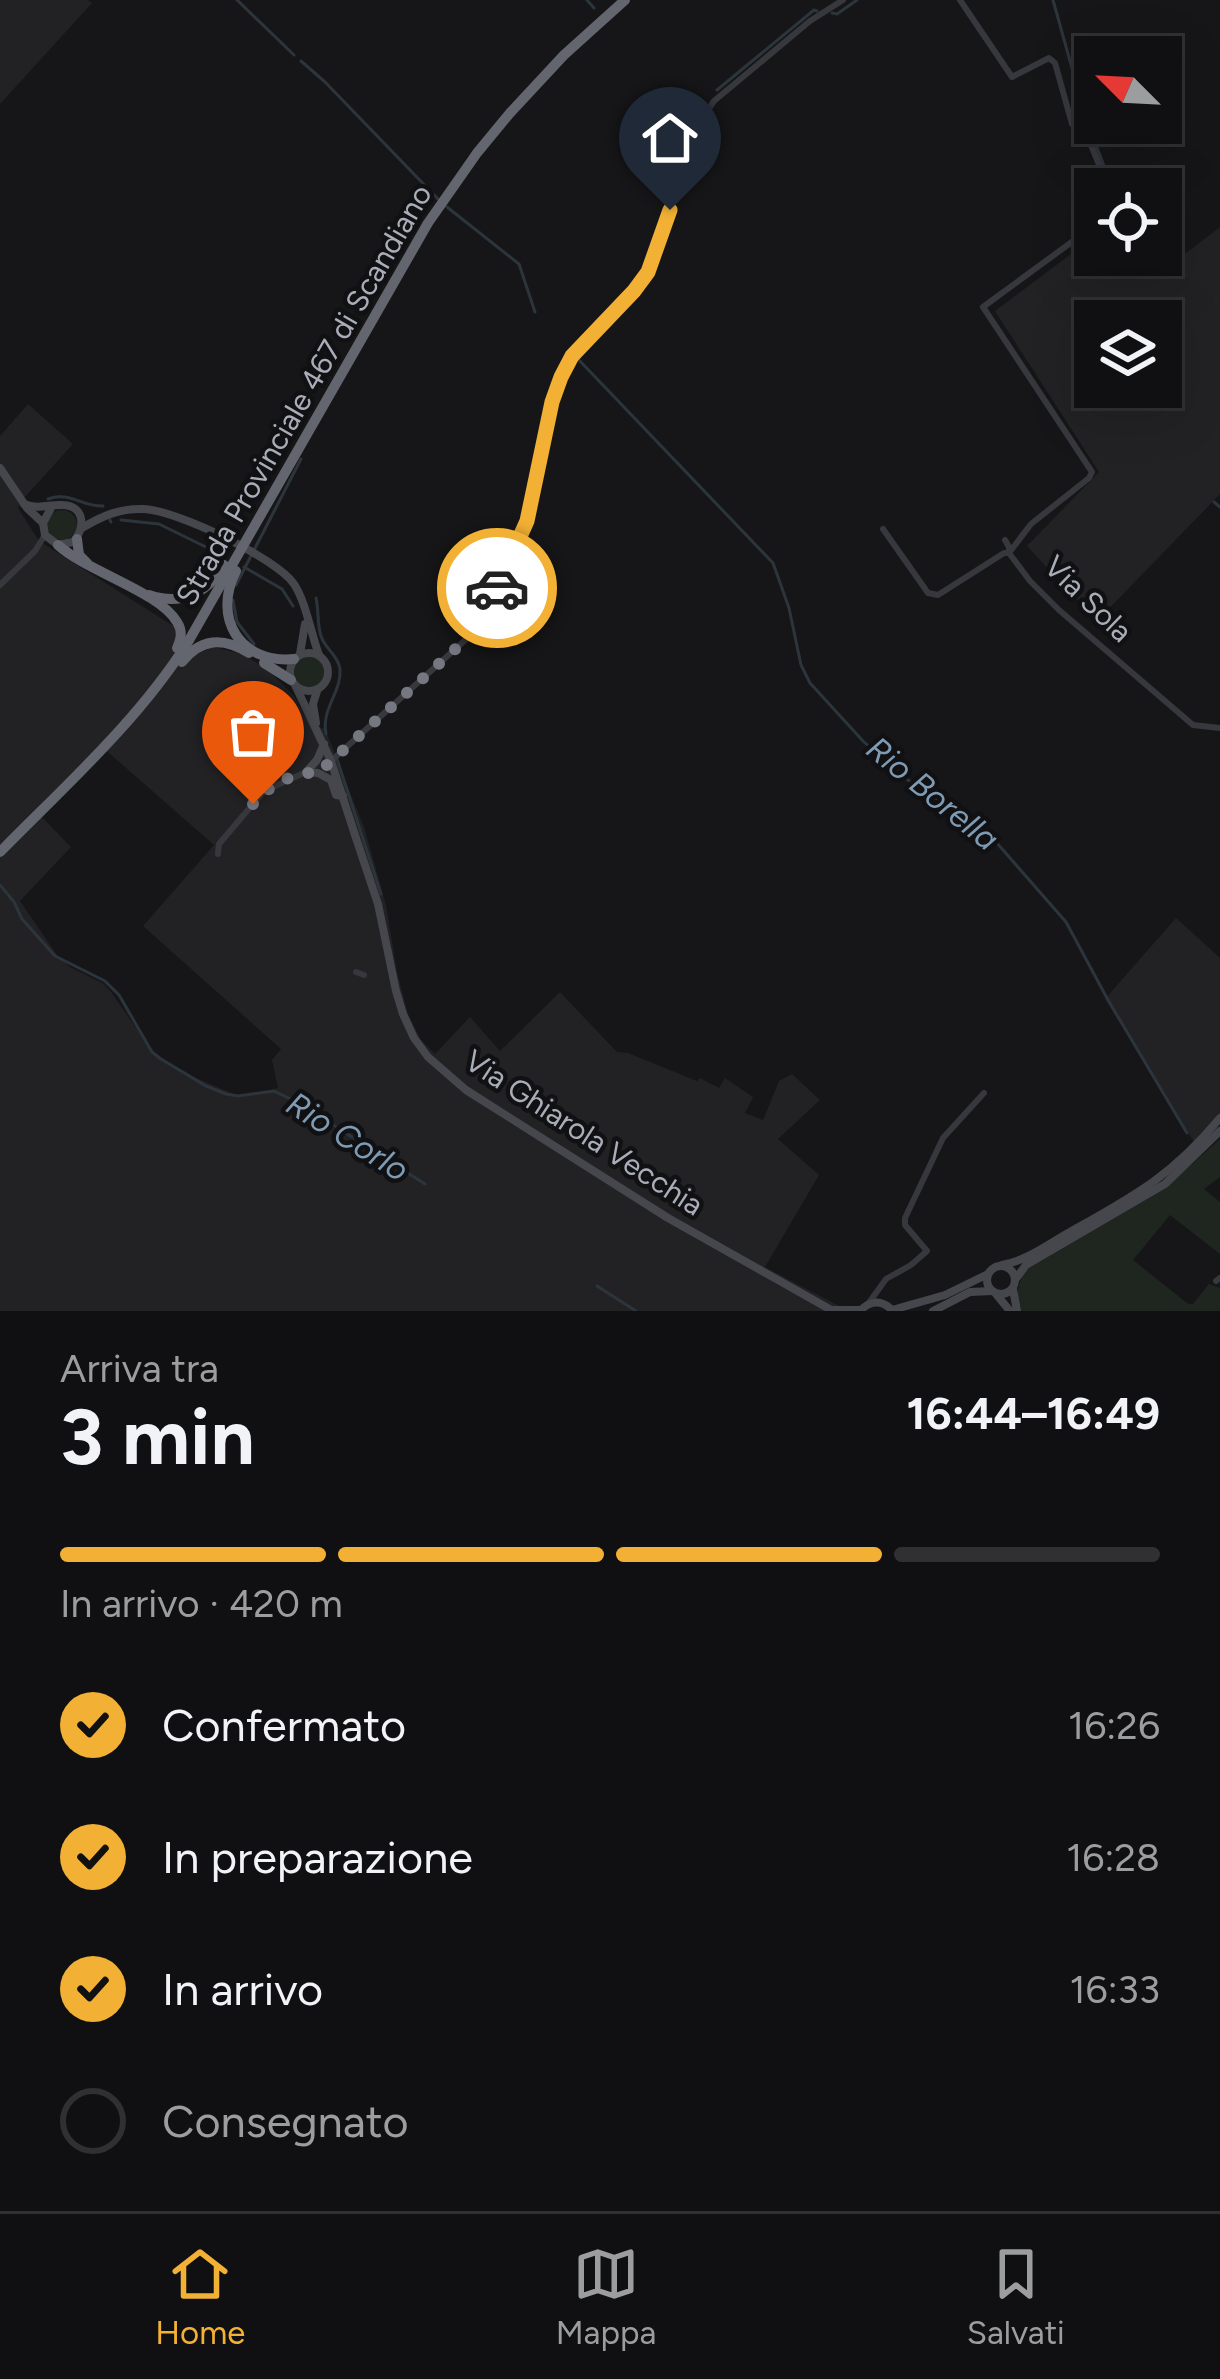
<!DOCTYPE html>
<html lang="it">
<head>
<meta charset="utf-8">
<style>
	:root { --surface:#101012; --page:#1e1e20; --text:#f1f3f6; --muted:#9c9d9f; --line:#303032; --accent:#f2b134 }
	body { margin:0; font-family:Figtree,sans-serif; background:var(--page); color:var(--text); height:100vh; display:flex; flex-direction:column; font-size:45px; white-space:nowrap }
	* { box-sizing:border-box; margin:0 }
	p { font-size:39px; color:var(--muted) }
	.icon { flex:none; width:66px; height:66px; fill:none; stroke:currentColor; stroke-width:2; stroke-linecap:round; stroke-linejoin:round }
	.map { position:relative; height:1311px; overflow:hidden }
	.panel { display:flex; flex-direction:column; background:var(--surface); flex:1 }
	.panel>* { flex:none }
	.needle { width:78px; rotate:294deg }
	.buttons { position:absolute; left:1074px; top:36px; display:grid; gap:24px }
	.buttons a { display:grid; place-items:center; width:108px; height:108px; border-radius:0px; background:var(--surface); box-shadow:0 12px 48px #0002,0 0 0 3px var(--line); font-size:60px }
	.pin { position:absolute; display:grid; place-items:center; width:102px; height:102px; color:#fff; margin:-123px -51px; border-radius:50% 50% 50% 0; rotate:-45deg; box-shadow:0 0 12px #0007 }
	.pin .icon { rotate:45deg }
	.courier { position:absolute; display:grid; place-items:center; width:120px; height:120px; margin:-60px; border:9px solid #f2b134; border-radius:50%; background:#fff; color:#222; box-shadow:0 3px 15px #0007 }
	.head em { font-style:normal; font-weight:700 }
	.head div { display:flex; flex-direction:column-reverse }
	.head { display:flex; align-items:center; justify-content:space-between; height:204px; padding:0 60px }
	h1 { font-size:78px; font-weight:700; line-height:90px }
	.bar { display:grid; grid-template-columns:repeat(4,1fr); gap:18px 12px; align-content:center; height:144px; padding:0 60px }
	.bar i { height:15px; border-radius:9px; background:var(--line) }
	.bar .on { background:var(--accent) }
	.bar p { grid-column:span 4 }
	ol { padding:0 60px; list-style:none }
	li { display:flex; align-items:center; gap:36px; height:132px }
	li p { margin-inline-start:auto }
	li .icon { padding:12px; border-radius:50%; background:var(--accent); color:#111; stroke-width:4 }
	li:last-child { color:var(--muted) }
	li i { width:66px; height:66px; border:6px solid var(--line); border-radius:50% }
	.tab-bar { display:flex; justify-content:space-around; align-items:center; height:168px; border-top:3px solid var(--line); background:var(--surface); font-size:33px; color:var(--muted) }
	.tab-bar a { display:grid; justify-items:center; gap:6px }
	.tab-bar .on { color:var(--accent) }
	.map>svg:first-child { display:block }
	.built { fill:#222225; fill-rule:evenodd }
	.green { fill:#1e261f }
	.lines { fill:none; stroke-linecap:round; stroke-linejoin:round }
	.stream { stroke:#2c353c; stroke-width:3 }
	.street { stroke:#37383d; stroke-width:6 }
	.secondary { stroke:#45474d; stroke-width:8 }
	.highway { stroke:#63666e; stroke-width:10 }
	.done { stroke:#757880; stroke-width:12; stroke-dasharray:0 21.6 }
	.route { stroke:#f2b134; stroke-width:15 }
	.labels { text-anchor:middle; stroke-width:9; stroke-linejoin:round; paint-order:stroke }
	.street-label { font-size:30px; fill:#a8adb8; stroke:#111113 }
	.water-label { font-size:33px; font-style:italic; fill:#7f9bb3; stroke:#111113 }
</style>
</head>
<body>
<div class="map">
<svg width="1220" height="1311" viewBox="0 0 1220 1311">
	<rect width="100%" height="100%" fill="#161618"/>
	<g class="built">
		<polygon points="0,0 88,0 92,3 0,104"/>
		<path d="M1220 227V494L1097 621 1027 546 1099 472 995 311 1095 236V255H1160L1169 266ZM1095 321H1161V387H1095Z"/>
		<path d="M28 404 73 444 25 497 18 508 39 541 175 627 187 646 214 647 242 654 266 668 294 696 310 724 325 729 365 830 386 905 397 972 408 1014 421 1040 435 1054 470 1017 500 1051 560 992 617 1052 628 1053 697 1081 700 1078 719 1088 725 1078 753 1097 745 1113 763 1120 779 1081 792 1074 820 1100 778 1139 819 1175 765 1267 839 1306 843 1311H0V436ZM101 746 214 845 143 926 281 1049 272 1060 278 1088 247 1096 236 1095 191 1076 155 1055 111 992 104 984 70 967 57 955 20 901 71 847 38 813Z"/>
		<polygon points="1176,918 1220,958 1220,1121 1207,1139 1194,1142 1105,999"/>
	</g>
	<g class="green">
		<circle cx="62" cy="525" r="15"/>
		<circle cx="309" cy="672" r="15"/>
		<path d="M1220 1139V1177L1204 1189 1220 1202V1254L1170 1215 1133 1260 1188 1304H1193L1209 1284 1220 1288V1311H1020C1016 1295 1017 1280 1029 1268L1163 1190Z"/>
	</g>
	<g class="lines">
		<g class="stream">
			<polyline points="237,0 294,55"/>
			<polyline points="587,0 594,8"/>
			<polyline points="1053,0 1087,122 1113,189"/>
			<polyline points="832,13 837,14 857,0"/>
			<polyline points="301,61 325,82 438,199"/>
			<polyline points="717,90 814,10 817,11"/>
			<polyline points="447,207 519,264 535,312"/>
			<polyline points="578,359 773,563 789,608 801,665 810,683 863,741 896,771 923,791 965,815 996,842 1066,922 1108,1000 1187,1133"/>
			<path d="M48 499C69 491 83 507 103 506"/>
			<polyline points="1214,502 1220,507"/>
			<polyline points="110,520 111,522"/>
			<polyline points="121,520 159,524 214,551"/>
			<polyline points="244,567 282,589 293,606"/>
			<polyline points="236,585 301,459"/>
			<path d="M316 598C319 611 317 624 321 636 325 649 338 655 340 669 342 692 321 708 326 734"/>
			<polyline points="233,600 237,622 254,644"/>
			<polyline points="337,759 381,894"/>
			<polyline points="0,885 14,902 22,919 55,956 105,981 119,995 152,1052 161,1059 206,1086 226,1094 238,1096 274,1091 299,1103 425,1184"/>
			<polyline points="597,1286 636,1311"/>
		</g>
		<g class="street">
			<polyline points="960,0 1012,77 1049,58 1055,63 1072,124 1091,145 1109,189"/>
			<polyline points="883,529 928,593 938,595 1004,553 1009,553 1030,581 1059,610 1193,725 1220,728"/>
			<polyline points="1005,540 1009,547 1009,553 1031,524 1089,478 1092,472 983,307 1095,225"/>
			<polyline points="0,585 35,551 45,535"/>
			<polyline points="331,761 473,633 483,617 524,531 552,402 561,377 572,356 634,291 648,272 691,146 706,113 714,101 810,21 843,0"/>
			<polyline points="218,854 219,844 264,791 306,772"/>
			<polyline points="356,972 364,975"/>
			<polyline points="1216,1281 1220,1278"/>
			<polyline points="868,1304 886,1279 911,1265 927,1251 905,1225 905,1218 943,1138 984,1093"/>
		</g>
		<g class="secondary">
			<polyline points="0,468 27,508 43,523"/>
			<path d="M24 504C40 510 48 504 63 505 86 506 85 530 73 542L58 545 45 535 43 523 51 508"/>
			<path d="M82 528C102 516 120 508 144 509 176 510 276 558 294 584 306 602 311 634 319 655"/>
			<circle cx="309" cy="672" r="19"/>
			<polyline points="300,654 305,624"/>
			<polyline points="296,687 331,761 355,835 378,904 396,991 403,1014 414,1038 428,1057 466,1090 668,1218 833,1311"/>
			<polyline points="316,723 313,704 317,691"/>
			<polyline points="307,771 317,760 324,744"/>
			<polyline points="306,772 318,773 331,780 336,795 343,796"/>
			<path d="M1002 1265C1026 1261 1048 1244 1070 1232 1134 1196 1172 1176 1220 1118"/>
			<circle cx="1001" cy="1280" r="14"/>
			<polyline points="1015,1280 1026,1265 1165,1184 1220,1131"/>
			<polyline points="1013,1289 1017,1311"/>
			<polyline points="996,1294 1010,1311"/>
			<polyline points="832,1310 861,1310"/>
			<polyline points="892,1310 945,1295 988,1274"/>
			<path d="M860 1311C870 1300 882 1300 892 1310"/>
			<polyline points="933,1311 970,1292 992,1291"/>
		</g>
		<g class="highway">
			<polyline points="77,539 79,555 87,563"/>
			<path d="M58 545C86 571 160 592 177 622 183 631 181 639 177 648"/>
			<path d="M236 571C212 618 240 664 294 659"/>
			<path d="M149 595C181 606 207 594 224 565"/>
			<path d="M182 662C201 638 223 637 249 653"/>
			<polyline points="264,663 291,680"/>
			<path d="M0 852C66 785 138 721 188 642L428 223 477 153 510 113 564 55 625 0"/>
		</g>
	</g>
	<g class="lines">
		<path class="done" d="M253 804C268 786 294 771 318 773L473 633 497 588"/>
		<polyline class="route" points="497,588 527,521 552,402 561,377 572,356 634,291 648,272 670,210"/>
	</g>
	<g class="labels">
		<g class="street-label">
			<text transform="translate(304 395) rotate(-60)" y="10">Strada Provinciale 467 di Scandiano</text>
			<text transform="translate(1088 599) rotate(44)" y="10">Via Sola</text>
			<text transform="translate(584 1133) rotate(33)" y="10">Via Ghiarola Vecchia</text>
		</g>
		<g class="water-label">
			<text transform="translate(933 793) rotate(39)" y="12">Rio Borella</text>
			<text transform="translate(348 1136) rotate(32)" y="12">Rio Corlo</text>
		</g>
	</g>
</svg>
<div class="buttons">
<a><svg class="needle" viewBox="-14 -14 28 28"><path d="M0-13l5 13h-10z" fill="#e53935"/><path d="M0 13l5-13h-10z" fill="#9c9d9f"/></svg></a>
<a><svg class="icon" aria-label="locate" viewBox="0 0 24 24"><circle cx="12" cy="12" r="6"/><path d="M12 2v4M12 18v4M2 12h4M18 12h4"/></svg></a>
<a><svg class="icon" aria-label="layers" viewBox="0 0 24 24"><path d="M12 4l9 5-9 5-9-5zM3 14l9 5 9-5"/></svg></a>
</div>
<div class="pin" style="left:253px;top:804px;background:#ea580c"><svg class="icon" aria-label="bag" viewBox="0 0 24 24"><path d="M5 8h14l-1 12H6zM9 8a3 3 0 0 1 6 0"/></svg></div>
<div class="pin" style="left:670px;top:210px;background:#1f2937"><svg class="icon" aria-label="home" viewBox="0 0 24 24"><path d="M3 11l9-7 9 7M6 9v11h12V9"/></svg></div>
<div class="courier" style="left:497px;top:588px"><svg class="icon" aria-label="car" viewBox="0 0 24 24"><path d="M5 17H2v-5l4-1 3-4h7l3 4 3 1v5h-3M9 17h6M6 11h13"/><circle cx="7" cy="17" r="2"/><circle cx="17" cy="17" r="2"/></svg></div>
</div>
<section class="panel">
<div class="head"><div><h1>3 min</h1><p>Arriva tra</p></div><em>16:44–16:49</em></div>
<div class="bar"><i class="on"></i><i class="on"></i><i class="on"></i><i></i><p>In arrivo · 420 m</p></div>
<ol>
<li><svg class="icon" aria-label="check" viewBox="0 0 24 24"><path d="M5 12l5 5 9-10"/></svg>Confermato<p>16:26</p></li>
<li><svg class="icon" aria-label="check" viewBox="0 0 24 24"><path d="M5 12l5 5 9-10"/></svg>In preparazione<p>16:28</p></li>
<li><svg class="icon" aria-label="check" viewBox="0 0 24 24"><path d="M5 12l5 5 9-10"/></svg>In arrivo<p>16:33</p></li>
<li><i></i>Consegnato</li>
</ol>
</section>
<nav class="tab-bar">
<a class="on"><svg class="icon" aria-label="home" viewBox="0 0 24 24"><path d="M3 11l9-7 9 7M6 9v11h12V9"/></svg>Home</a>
<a><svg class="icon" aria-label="map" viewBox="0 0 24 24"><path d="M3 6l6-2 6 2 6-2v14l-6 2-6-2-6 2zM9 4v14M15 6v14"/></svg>Mappa</a>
<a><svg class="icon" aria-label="saved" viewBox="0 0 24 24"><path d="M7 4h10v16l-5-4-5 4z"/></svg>Salvati</a>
</nav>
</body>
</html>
